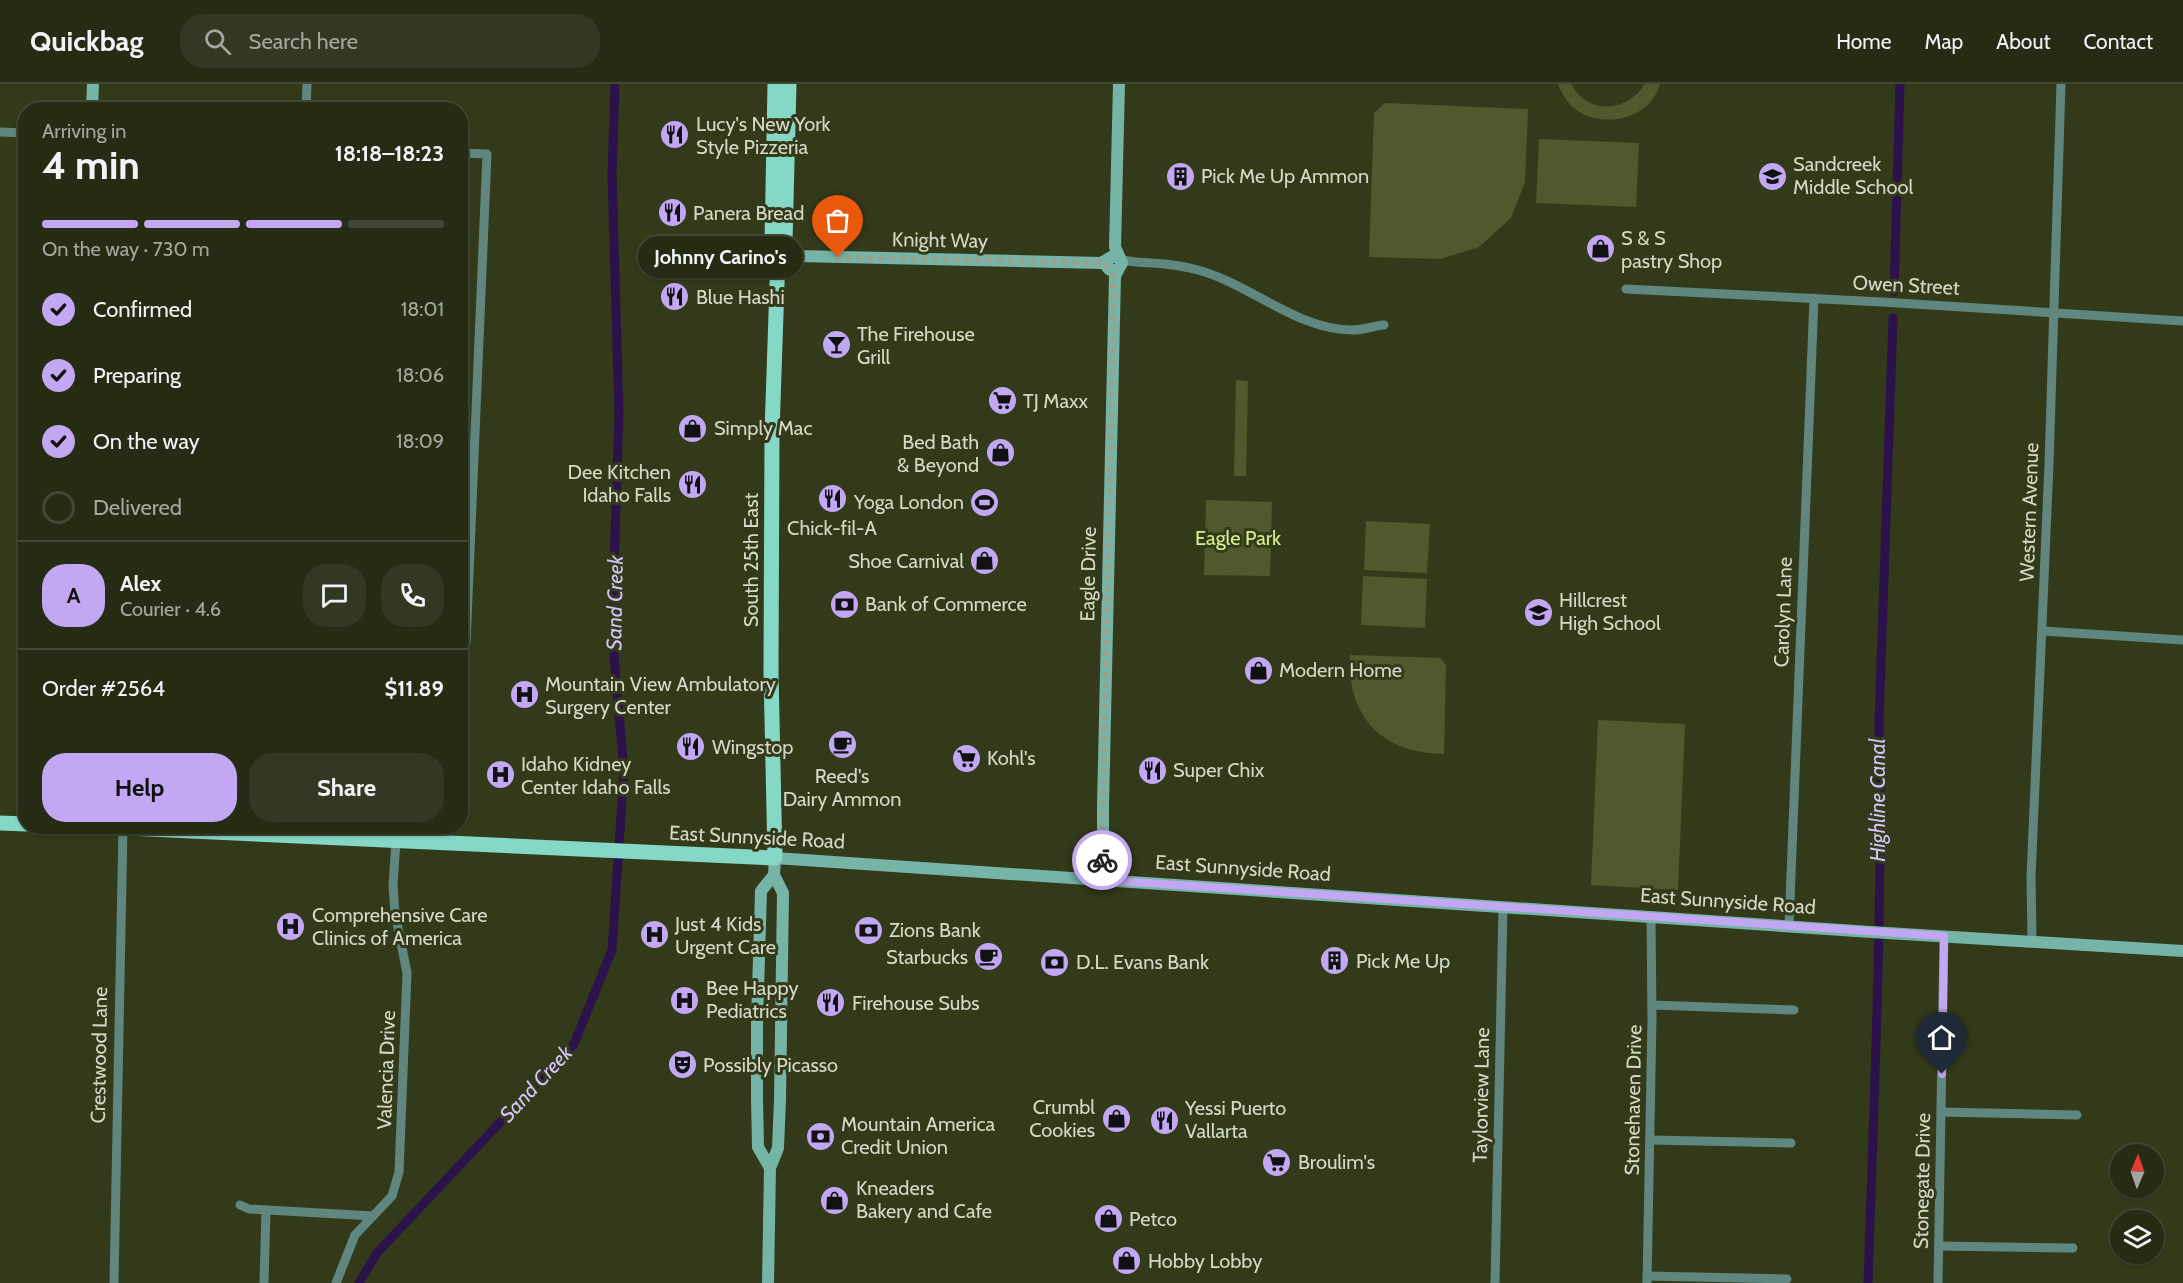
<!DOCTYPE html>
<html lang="en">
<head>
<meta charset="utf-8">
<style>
	:root { --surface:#262c14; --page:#323822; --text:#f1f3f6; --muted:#a4a7a0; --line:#424834; --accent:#c2a8f2 }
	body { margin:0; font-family:Cabin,sans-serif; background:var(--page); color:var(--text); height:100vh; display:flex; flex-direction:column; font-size:22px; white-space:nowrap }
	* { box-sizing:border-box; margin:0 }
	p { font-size:20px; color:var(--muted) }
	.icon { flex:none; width:33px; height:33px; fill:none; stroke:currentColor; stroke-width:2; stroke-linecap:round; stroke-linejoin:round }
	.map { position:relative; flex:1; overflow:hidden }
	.side { position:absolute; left:18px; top:18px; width:450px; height:732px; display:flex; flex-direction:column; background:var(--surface); border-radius:24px; box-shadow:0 2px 4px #0004,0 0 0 2px var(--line) }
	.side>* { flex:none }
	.needle { width:39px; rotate:2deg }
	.tools { position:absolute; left:2110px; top:1060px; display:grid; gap:12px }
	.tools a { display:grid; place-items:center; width:54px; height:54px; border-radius:50%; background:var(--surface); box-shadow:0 2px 4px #0004,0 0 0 2px var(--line); font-size:30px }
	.pin { position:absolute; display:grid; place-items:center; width:51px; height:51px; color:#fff; margin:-62px -26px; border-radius:50% 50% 50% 0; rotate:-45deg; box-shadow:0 0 6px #0007 }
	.pin .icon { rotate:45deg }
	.courier { position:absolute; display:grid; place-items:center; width:60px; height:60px; margin:-30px; border:4px solid #c2a8f2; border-radius:50%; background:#fff; color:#222; box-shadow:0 2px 8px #0007 }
	.bubble { position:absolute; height:42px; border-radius:21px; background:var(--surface); box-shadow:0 2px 4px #0004,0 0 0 2px var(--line); font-size:20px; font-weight:700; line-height:42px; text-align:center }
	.headline em { font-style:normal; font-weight:700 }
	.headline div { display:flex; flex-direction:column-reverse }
	.headline { display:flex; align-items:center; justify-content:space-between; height:102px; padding:0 24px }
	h1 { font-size:39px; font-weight:700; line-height:45px }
	.bar { display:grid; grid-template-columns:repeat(4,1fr); gap:9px 6px; align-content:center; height:72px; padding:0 24px }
	.bar i { height:8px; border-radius:4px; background:var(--line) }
	.bar .current { background:var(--accent) }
	.bar p { grid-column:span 4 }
	.line { display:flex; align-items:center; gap:15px; padding:0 24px; border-top:2px solid var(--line) }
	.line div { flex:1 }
	.round { display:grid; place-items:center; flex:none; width:63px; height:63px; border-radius:24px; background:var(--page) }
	ol { padding:0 24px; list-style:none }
	li { display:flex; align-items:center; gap:18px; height:66px }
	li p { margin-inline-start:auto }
	li .icon { padding:6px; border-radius:50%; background:var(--accent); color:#111; stroke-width:4 }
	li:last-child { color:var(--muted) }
	li i { width:33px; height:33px; border:3px solid var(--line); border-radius:50% }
	.cta { display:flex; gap:12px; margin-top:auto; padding:12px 24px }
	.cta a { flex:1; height:69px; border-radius:24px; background:var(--accent); color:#111; font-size:24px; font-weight:700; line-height:69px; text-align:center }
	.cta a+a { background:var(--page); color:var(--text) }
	header { display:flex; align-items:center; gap:36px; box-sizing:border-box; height:84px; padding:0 30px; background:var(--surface); border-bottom:2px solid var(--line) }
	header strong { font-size:28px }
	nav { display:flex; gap:33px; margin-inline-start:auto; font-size:21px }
	.search { width:420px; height:54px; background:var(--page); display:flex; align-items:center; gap:15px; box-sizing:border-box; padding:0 21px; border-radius:24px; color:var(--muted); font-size:22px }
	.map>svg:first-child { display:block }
	.green { fill:#4f592d }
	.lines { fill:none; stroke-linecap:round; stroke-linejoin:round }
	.canal { stroke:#2c124b; stroke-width:9 }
	.street { stroke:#60877f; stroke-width:9 }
	.secondary { stroke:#75b4a7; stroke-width:12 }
	.primary { stroke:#85d7c6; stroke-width:15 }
	.done { stroke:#9ba18a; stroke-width:6; stroke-dasharray:0 10.8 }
	.route { stroke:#c2a8f2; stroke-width:8 }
	.labels { text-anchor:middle; stroke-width:6; stroke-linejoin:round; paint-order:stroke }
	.poi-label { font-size:20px; fill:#d3d9c6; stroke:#333a1a; text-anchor:start }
	.street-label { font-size:20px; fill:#d3d9c6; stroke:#333a1a }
	.park-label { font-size:20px; fill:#d6ef8a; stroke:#333a1a }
	.water-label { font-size:21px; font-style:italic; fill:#d5c3fa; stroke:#333a1a }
</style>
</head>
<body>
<header>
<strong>Quickbag</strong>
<div class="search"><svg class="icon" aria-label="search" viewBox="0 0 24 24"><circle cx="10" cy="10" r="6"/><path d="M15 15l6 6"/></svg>Search here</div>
<nav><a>Home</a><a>Map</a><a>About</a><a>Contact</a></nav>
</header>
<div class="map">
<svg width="2183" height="1199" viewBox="0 0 2183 1199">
	<rect width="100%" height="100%" fill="#333a1a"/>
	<g class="green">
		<path d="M1558 0H1571C1588 31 1627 29 1645 0H1660C1651 33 1610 44 1581 29 1570 23 1562 11 1558 0Z"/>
		<polygon points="1385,19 1528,25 1525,98 1511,134 1479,163 1441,175 1369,173 1374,29"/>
		<polygon points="1539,55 1639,59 1636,123 1536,119"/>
		<polygon points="1236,296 1248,297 1246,392 1234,392"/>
		<polygon points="1206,416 1272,418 1270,492 1204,491"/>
		<polygon points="1366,437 1430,440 1427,489 1364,486"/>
		<polygon points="1363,492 1427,495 1425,544 1361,541"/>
		<path d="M1350 571 1440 574 1446 581 1444 670C1382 669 1347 634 1350 571Z"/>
		<polygon points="1598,636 1685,640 1678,806 1591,801"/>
	</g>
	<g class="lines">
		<g class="canal">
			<polyline points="1894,208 1900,0"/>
			<polyline points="359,1199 377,1169 574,960 612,866 624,687 614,572 614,482 619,329 612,91 615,0"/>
			<path d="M1868 1199C1874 1012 1883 825 1879 638L1893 234"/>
		</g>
		<g class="street">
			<polyline points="306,26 307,0"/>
			<polyline points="0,48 26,49"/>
			<polyline points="460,69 487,70 466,559"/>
			<path d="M1121 175C1131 179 1141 178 1152 179 1168 180 1183 182 1198 186 1250 200 1297 246 1352 246 1363 246 1374 242 1384 241"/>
			<polyline points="1626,205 1882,218 2183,237"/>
			<polyline points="2043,547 2183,556"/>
			<polyline points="1789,842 1814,214"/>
			<polyline points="2032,858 2031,793 2049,380 2061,0"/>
			<polyline points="1652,921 1794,926"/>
			<polyline points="1941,1028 2077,1031"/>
			<polyline points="1651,1056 1791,1059"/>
			<polyline points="240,1121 249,1125 373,1132"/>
			<polyline points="1939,1162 2073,1164"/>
			<polyline points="1647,1192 1787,1195"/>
			<polyline points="114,1199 123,744"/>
			<polyline points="264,1199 266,1126"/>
			<polyline points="336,1199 355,1151 392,1112 399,1088 407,889 395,829 393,801 396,757"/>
			<polyline points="1495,1199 1503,823"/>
			<polyline points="1647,1199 1652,935 1651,833"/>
			<polyline points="1938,1199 1944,852"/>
		</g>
		<g class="secondary">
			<polyline points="92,26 93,0"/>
			<polyline points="778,163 778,171 798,172 1101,179 1108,175"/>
			<polyline points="1118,173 1111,173 1108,175 1107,183 1110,186 1118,186 1122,179 1115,163 1119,0"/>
			<polyline points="1103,796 1103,722 1115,192 1118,186"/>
			<polyline points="770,1084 758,1063 757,1015 757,940 761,807 774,791"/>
			<polyline points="768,1199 770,1084 778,1064 780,1016 783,809 774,791 775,774 1871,848 2183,867"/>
		</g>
		<g class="primary">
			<polyline points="775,0 772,157 778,161 785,158 789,0"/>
			<polyline points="0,739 26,740"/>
			<polyline points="83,742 775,774 771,588 772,348 778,171"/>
		</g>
	</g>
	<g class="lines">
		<polyline class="done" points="838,173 1101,179 1107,183 1114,192 1102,776"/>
		<polyline class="route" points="1102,776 1103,796 1944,852 1942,990"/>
	</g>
	<defs>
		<symbol id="restaurant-disc" viewBox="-11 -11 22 22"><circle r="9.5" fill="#c2a8f2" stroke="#333a1a"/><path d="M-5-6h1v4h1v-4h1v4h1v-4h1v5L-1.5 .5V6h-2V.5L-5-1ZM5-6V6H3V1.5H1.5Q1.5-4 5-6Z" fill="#111"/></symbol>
		<symbol id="building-disc" viewBox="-11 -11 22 22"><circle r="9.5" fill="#c2a8f2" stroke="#333a1a"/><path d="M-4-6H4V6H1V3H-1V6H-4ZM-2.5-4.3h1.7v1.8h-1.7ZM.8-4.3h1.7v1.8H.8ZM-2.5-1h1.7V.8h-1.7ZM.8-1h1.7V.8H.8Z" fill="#111"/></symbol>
		<symbol id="school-disc" viewBox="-11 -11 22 22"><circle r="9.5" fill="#c2a8f2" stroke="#333a1a"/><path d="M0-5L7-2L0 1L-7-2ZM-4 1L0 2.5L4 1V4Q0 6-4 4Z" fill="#111"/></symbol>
		<symbol id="shop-disc" viewBox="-11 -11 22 22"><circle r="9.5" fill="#c2a8f2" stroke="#333a1a"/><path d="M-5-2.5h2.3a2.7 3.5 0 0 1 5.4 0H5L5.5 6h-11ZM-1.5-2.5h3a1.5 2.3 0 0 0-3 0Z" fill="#111"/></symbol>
		<symbol id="bar-disc" viewBox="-11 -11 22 22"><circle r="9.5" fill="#c2a8f2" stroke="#333a1a"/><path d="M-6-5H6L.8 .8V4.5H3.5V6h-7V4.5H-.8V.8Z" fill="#111"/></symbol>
		<symbol id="supermarket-disc" viewBox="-11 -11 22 22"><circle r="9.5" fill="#c2a8f2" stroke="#333a1a"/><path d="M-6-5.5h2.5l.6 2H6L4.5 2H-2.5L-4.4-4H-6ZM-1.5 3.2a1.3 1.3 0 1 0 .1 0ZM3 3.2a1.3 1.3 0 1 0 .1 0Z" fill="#111"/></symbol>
		<symbol id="stadium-disc" viewBox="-11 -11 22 22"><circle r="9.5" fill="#c2a8f2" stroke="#333a1a"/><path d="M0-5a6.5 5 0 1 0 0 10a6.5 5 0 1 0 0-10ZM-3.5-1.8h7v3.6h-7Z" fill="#111"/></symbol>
		<symbol id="bank-disc" viewBox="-11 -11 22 22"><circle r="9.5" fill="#c2a8f2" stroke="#333a1a"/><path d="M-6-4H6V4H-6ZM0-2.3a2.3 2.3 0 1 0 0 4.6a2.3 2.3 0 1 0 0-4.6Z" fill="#111"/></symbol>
		<symbol id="hospital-disc" viewBox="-11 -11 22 22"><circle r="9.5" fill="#c2a8f2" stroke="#333a1a"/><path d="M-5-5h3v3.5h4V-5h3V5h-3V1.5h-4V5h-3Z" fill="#111"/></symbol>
		<symbol id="cafe-disc" viewBox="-11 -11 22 22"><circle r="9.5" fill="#c2a8f2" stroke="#333a1a"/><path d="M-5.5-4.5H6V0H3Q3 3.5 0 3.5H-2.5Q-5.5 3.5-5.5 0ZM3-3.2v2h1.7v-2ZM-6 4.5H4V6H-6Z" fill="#111"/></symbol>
		<symbol id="theatre-disc" viewBox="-11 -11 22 22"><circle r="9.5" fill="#c2a8f2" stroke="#333a1a"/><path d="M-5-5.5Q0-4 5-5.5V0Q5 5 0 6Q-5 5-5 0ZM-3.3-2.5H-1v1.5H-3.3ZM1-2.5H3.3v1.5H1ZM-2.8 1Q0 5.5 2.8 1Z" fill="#111"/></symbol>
	</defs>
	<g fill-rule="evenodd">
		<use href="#restaurant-disc" x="658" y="34" width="33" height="33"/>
		<use href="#building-disc" x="1164" y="76" width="33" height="33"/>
		<use href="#school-disc" x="1756" y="76" width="33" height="33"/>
		<use href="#restaurant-disc" x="656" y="112" width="33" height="33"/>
		<use href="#shop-disc" x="1584" y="148" width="33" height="33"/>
		<use href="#restaurant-disc" x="658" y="196" width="33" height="33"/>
		<use href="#bar-disc" x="820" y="244" width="33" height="33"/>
		<use href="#supermarket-disc" x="986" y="300" width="33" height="33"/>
		<use href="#shop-disc" x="676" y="328" width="33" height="33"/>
		<use href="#shop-disc" x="984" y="352" width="33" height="33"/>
		<use href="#restaurant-disc" x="676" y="384" width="33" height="33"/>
		<use href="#restaurant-disc" x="816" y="398" width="33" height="33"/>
		<use href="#stadium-disc" x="968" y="402" width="33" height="33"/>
		<use href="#shop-disc" x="968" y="460" width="33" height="33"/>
		<use href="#bank-disc" x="828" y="504" width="33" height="33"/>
		<use href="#school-disc" x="1522" y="512" width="33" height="33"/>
		<use href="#shop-disc" x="1242" y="570" width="33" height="33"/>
		<use href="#hospital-disc" x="508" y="594" width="33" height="33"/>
		<use href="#cafe-disc" x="826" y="644" width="33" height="33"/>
		<use href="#restaurant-disc" x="674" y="646" width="33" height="33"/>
		<use href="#supermarket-disc" x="950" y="658" width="33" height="33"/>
		<use href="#restaurant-disc" x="1136" y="670" width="33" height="33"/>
		<use href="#hospital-disc" x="484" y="674" width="33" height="33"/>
		<use href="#hospital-disc" x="274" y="826" width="33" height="33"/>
		<use href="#bank-disc" x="852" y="830" width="33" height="33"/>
		<use href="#hospital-disc" x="638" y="834" width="33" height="33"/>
		<use href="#cafe-disc" x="972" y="856" width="33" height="33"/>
		<use href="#building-disc" x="1318" y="860" width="33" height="33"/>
		<use href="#bank-disc" x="1038" y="862" width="33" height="33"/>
		<use href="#hospital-disc" x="668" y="900" width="33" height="33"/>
		<use href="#restaurant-disc" x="814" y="902" width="33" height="33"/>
		<use href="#theatre-disc" x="666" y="964" width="33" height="33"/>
		<use href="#shop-disc" x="1100" y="1018" width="33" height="33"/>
		<use href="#restaurant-disc" x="1148" y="1020" width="33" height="33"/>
		<use href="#bank-disc" x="804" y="1036" width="33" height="33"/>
		<use href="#supermarket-disc" x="1260" y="1062" width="33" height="33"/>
		<use href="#shop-disc" x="818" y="1100" width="33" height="33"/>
		<use href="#shop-disc" x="1092" y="1118" width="33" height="33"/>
		<use href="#shop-disc" x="1110" y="1160" width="33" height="33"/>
	</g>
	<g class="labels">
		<g class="poi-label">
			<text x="696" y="47">Lucy's New York<tspan x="696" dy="23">Style Pizzeria</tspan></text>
			<text x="1793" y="87">Sandcreek<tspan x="1793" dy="23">Middle School</tspan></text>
			<text x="1201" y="99">Pick Me Up Ammon</text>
			<text x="693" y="136">Panera Bread</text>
			<text x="1621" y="161">S &amp; S<tspan x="1621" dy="23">pastry Shop</tspan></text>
			<text x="696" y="220">Blue Hashi</text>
			<text x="857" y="257">The Firehouse<tspan x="857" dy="23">Grill</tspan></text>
			<text x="1023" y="324">TJ Maxx</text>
			<text x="714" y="351">Simply Mac</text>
			<text x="979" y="365" text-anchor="end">Bed Bath<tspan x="979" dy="23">&amp; Beyond</tspan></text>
			<text x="671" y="395" text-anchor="end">Dee Kitchen<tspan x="671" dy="23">Idaho Falls</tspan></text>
			<text x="964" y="425" text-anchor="end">Yoga London</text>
			<text x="832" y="451" text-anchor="middle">Chick-fil-A</text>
			<text x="964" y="484" text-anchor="end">Shoe Carnival</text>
			<text x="1559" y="523">Hillcrest<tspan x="1559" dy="23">High School</tspan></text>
			<text x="865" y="527">Bank of Commerce</text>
			<text x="1279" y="593">Modern Home</text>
			<text x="545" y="607">Mountain View Ambulatory<tspan x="545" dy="23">Surgery Center</tspan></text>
			<text x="712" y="670">Wingstop</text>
			<text x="987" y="681">Kohl's</text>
			<text x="521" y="687">Idaho Kidney<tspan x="521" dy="23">Center Idaho Falls</tspan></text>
			<text x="1173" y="693">Super Chix</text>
			<text x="842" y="699" text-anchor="middle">Reed's<tspan x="842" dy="23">Dairy Ammon</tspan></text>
			<text x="312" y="838">Comprehensive Care<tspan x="312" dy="23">Clinics of America</tspan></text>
			<text x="675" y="847">Just 4 Kids<tspan x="675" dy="23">Urgent Care</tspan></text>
			<text x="889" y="853">Zions Bank</text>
			<text x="968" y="880" text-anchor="end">Starbucks</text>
			<text x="1356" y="884">Pick Me Up</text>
			<text x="1076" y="885">D.L. Evans Bank</text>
			<text x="706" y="911">Bee Happy<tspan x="706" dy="23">Pediatrics</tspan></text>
			<text x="852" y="926">Firehouse Subs</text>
			<text x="703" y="988">Possibly Picasso</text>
			<text x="1095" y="1030" text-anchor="end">Crumbl<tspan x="1095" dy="23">Cookies</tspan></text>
			<text x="1185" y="1031">Yessi Puerto<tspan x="1185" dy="23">Vallarta</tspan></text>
			<text x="841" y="1047">Mountain America<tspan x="841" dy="23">Credit Union</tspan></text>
			<text x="1298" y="1085">Broulim's</text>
			<text x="856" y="1111">Kneaders<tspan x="856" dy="23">Bakery and Cafe</tspan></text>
			<text x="1129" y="1142">Petco</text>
			<text x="1148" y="1184">Hobby Lobby</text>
		</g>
		<g class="street-label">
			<text transform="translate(940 156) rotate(1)" y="7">Knight Way</text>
			<text transform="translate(1906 201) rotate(3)" y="7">Owen Street</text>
			<text transform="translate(2029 428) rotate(-88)" y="7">Western Avenue</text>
			<text transform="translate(751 476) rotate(-90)" y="7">South 25th East</text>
			<text transform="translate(1088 490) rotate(-89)" y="7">Eagle Drive</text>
			<text transform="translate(1783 528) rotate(-88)" y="7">Carolyn Lane</text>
			<text transform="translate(757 753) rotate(3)" y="7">East Sunnyside Road</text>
			<text transform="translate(1243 784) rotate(4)" y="7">East Sunnyside Road</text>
			<text transform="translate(1728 817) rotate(4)" y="7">East Sunnyside Road</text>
			<text transform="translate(99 971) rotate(-89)" y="7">Crestwood Lane</text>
			<text transform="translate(386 986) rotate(-88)" y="7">Valencia Drive</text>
			<text transform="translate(1481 1011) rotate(-89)" y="7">Taylorview Lane</text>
			<text transform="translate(1633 1016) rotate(-89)" y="7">Stonehaven Drive</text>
			<text transform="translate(1922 1097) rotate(-89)" y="7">Stonegate Drive</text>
		</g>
		<g class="park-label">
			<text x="1238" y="461">Eagle Park</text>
		</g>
		<g class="water-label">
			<text transform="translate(615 519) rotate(-89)" y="7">Sand Creek</text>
			<text transform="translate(1878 716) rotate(-90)" y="7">Highline Canal</text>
			<text transform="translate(536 1000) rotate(-47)" y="7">Sand Creek</text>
		</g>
	</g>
</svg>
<div class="tools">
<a><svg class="needle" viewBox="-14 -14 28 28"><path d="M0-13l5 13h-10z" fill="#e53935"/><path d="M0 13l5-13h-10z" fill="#a4a7a0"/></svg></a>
<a><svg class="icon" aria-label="layers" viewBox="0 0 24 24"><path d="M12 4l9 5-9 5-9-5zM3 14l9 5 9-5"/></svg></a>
</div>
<div class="pin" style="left:838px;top:173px;background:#ea580c"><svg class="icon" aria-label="bag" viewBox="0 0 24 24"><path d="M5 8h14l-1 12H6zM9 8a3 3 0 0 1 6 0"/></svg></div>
<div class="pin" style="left:1942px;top:990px;background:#1f2937"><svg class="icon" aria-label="home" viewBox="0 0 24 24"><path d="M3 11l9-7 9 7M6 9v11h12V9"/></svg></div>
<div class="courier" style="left:1102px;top:776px"><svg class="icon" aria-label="bike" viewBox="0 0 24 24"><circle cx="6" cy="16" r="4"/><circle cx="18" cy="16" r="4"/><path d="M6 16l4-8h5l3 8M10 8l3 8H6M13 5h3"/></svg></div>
<div class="bubble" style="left:638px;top:152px;width:165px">Johnny Carino's</div>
<section class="side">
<div class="headline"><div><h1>4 min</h1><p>Arriving in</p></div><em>18:18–18:23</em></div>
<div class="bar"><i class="current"></i><i class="current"></i><i class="current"></i><i></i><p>On the way · 730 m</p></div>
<ol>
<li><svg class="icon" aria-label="check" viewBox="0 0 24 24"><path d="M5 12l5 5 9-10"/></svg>Confirmed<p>18:01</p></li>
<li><svg class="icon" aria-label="check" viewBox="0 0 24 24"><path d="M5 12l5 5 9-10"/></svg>Preparing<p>18:06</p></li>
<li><svg class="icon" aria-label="check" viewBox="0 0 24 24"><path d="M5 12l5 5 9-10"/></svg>On the way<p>18:09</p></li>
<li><i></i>Delivered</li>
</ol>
<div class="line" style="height:108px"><b class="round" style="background:var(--accent);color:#111">A</b><div><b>Alex</b><p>Courier · 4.6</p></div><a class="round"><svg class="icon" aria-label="chat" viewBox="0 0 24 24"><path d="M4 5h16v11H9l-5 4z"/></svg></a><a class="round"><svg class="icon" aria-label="phone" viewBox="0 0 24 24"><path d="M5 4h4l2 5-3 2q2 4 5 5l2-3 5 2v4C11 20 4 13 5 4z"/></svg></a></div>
<div class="line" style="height:78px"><div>Order #2564</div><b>$11.89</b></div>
<div class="cta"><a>Help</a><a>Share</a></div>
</section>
</div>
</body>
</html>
